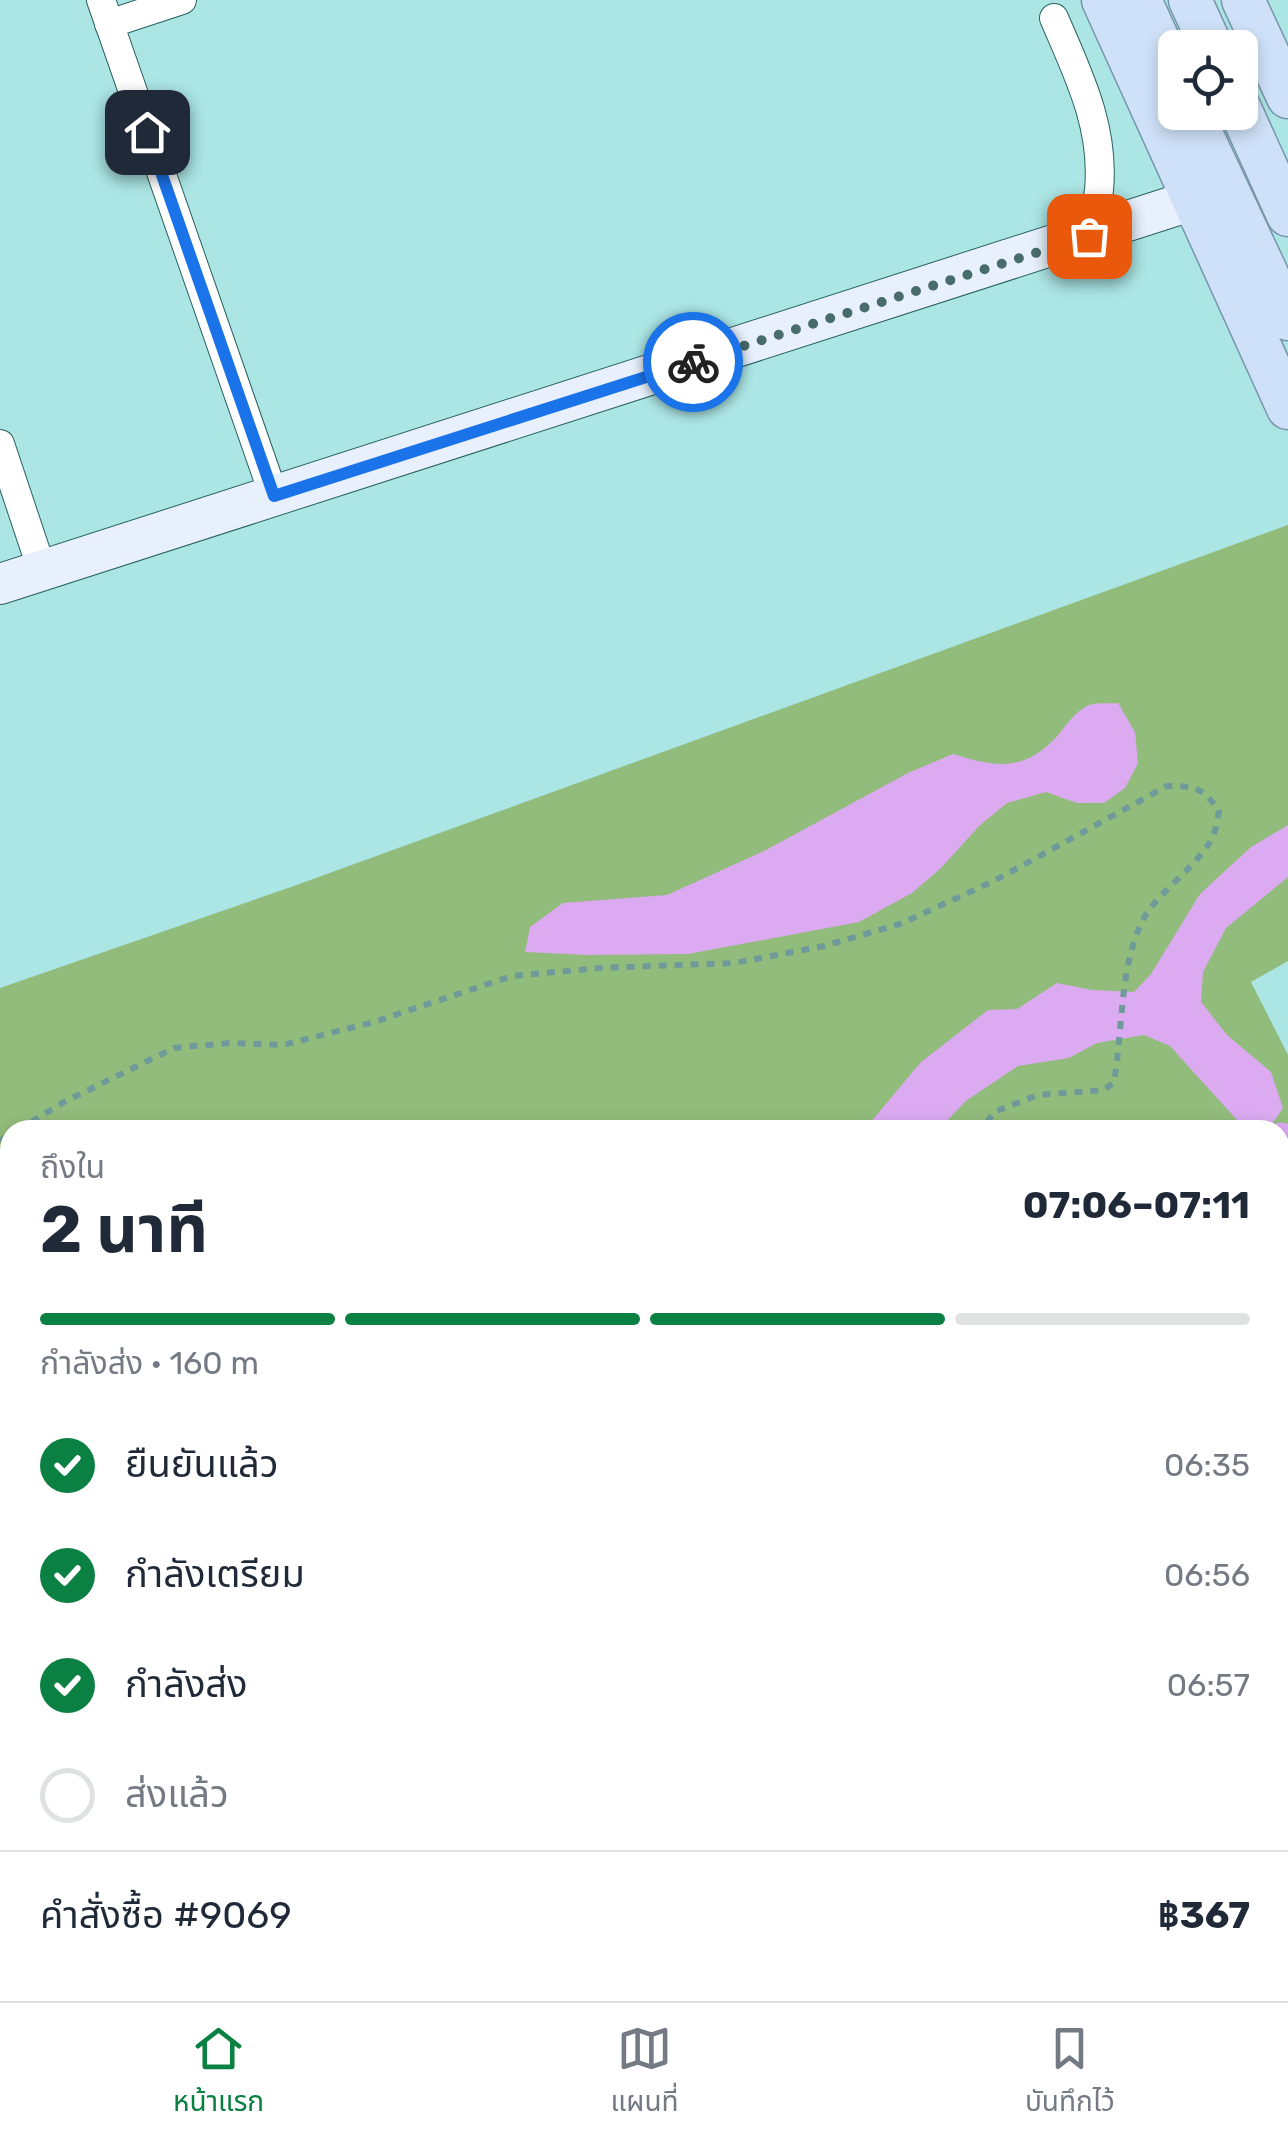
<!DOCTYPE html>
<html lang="th">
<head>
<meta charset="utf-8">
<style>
	:root { --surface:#fff; --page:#f2f2f3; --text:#1f2937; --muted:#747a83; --line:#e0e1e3; --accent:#0b8043 }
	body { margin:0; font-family:Rubik,"Noto Sans Thai",sans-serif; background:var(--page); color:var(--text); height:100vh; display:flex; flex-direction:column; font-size:38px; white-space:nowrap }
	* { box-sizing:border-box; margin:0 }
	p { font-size:32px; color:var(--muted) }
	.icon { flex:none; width:55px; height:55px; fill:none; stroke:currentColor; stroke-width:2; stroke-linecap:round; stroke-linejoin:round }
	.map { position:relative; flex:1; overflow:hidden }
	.sheet { position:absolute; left:0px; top:1120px; width:1290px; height:882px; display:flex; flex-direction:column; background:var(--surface); border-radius:30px 30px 0 0; box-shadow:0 5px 15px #0003 }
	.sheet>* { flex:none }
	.fabs { position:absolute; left:1158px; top:30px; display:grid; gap:20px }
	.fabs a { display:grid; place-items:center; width:100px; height:100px; border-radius:15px; background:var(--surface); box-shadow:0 5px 15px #0003; font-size:50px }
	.pin { position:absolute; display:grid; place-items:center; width:85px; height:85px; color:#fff; margin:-42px; border-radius:20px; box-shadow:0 5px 15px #0006 }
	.courier { position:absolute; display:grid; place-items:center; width:100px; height:100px; margin:-50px; border:8px solid #1a73e8; border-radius:50%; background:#fff; color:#222; box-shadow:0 2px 12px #0007 }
	.headline em { font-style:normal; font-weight:700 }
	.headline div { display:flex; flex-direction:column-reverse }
	.headline { display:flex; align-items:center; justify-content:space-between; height:170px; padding:0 40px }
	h1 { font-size:65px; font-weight:700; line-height:75px }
	.bar { display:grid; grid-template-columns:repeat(4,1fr); gap:15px 10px; align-content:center; height:120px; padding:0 40px }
	.bar i { height:12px; border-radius:8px; background:var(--line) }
	.bar .on { background:var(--accent) }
	.bar p { grid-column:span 4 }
	.line { display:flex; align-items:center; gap:25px; padding:0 40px; border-top:2px solid var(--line) }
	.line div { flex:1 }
	ol { padding:0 40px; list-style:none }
	li { display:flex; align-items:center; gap:30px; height:110px }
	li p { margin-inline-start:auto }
	li .icon { padding:10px; border-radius:50%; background:var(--accent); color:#fff; stroke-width:4 }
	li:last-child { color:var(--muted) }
	li i { width:55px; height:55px; border:5px solid var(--line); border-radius:50% }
	.menu { display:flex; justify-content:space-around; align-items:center; height:140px; border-top:2px solid var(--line); background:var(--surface); font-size:28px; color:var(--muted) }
	.menu a { display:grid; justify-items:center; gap:5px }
	.menu .on { color:var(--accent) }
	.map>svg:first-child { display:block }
	.green { fill:#92bc7b; fill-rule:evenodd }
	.water { fill:#dbaaf1 }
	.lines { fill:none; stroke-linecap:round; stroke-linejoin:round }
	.canal { stroke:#dbaaf1; stroke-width:35 }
	.street-casing { stroke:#286060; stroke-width:30 }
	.secondary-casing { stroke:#286060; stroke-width:42 }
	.primary-casing { stroke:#7894ad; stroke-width:45 }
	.path { stroke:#6e9a9a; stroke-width:6; stroke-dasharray:8 8; stroke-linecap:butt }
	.street { stroke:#fff; stroke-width:28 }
	.secondary { stroke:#e7f0fc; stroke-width:40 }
	.primary { stroke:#cfe1f8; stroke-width:42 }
	.done { stroke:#486b6b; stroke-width:10; stroke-dasharray:0 18 }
	.route { stroke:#1a73e8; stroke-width:12 }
</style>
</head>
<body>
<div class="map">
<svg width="1288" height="2001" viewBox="0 0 1288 2001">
	<rect width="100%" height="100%" fill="#abe5e4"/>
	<path class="green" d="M1288 525V961L1251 982 1288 1055V2001H0V988L291 887ZM10 1130H1280V1992H10Z"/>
	<g class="water">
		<path d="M1118 703 1135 732 1138 763 1125 788 1104 803H1077L1046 792 1007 803 979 826 941 868 912 893 859 922 688 954 587 955 525 952 530 927 563 903 667 895 764 851 908 773 953 754C997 768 1026 772 1059 734 1066 725 1076 711 1087 706 1095 702 1109 704 1118 703Z"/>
		<polygon points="1288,825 1288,877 1226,928 1203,972 1201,1002 1227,1035 1271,1072 1283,1108 1268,1130 1246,1130 1170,1046 1144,1035 1097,1043 1069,1058 1018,1066 967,1100 938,1130 864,1130 921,1062 988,1010 1017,1009 1057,983 1092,990 1134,992 1151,974 1200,894 1251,847"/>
		<polygon points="10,1579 10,1693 0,1701 0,1594"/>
		<polygon points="1280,1837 1288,1850 1288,1912 1280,1905"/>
		<polygon points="753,1992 916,1992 916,1993 899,2001 742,2001"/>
		<polygon points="111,1993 264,1993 240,2001 114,2001"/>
		<polygon points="413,1993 503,1993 511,1994 521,2001 418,2001"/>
	</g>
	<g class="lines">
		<polyline class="canal" points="1280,1140 1288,1154"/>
		<defs>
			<g id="street">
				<polyline points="101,0 274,496"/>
				<path d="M1054 18C1078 74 1105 127 1099 190 1097 205 1092 221 1089 236"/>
				<polyline points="109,24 182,0"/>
				<polyline points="0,444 42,570"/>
			</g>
			<polyline id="secondary" points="0,584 1193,200"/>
			<g id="primary">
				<polyline points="1103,0 1288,408"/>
				<polyline points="1140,0 1175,77"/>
				<polyline points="1190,0 1212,48"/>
				<polyline points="1243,0 1288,97"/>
				<polyline points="1240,109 1288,215"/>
				<polyline points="1191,112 1288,319"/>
			</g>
		</defs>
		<use href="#street" class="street-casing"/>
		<use href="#secondary" class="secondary-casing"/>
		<use href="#primary" class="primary-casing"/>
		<g class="path">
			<path d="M18 1130 64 1102 174 1048 229 1043 283 1045 374 1022 512 976 600 968 734 963 824 946 900 924 994 881 1167 786C1195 786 1202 787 1219 811 1217 820 1216 832 1211 840 1196 867 1161 890 1145 916 1119 963 1123 1031 1114 1082L1104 1090 1038 1095 994 1112 982 1130"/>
			<polyline points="0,1141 10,1135"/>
			<polyline points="1280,1802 1288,1817"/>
			<polyline points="1280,1930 1288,1941"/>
			<polyline points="314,2001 335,1992"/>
			<polyline points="990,2001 1004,1992"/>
		</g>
		<use href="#street" class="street"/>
		<use href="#secondary" class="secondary"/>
		<use href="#primary" class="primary"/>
	</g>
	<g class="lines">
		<polyline class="done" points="693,362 1089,236"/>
		<polyline class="route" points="147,132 274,496 693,362"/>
	</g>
</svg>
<div class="fabs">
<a><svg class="icon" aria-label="locate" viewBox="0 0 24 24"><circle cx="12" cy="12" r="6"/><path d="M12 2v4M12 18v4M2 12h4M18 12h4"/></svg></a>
</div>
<div class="pin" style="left:1089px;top:236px;background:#ea580c"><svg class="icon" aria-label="bag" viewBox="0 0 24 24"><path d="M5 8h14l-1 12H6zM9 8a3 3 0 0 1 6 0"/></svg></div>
<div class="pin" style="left:147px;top:132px;background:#1f2937"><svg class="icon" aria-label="home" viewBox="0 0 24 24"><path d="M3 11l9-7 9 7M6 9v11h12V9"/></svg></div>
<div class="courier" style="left:693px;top:362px"><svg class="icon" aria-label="bike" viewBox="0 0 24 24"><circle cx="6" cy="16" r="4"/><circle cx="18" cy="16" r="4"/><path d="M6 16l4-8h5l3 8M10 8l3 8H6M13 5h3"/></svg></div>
<section class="sheet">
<div class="headline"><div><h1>2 นาที</h1><p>ถึงใน</p></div><em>07:06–07:11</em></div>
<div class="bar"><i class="on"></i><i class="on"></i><i class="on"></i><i></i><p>กำลังส่ง · 160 m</p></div>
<ol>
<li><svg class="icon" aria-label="check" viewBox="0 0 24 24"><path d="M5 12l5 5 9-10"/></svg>ยืนยันแล้ว<p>06:35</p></li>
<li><svg class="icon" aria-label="check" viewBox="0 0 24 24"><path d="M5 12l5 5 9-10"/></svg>กำลังเตรียม<p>06:56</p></li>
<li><svg class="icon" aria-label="check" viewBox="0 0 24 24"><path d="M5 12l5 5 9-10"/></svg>กำลังส่ง<p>06:57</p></li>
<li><i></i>ส่งแล้ว</li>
</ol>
<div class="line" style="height:130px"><div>คำสั่งซื้อ #9069</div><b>฿367</b></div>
</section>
</div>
<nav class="menu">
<a class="on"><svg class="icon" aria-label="home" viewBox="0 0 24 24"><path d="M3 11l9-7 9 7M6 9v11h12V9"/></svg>หน้าแรก</a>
<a><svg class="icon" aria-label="map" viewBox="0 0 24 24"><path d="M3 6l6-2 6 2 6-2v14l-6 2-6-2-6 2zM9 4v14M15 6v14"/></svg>แผนที่</a>
<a><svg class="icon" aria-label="saved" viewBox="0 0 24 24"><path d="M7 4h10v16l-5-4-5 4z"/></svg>บันทึกไว้</a>
</nav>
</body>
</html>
